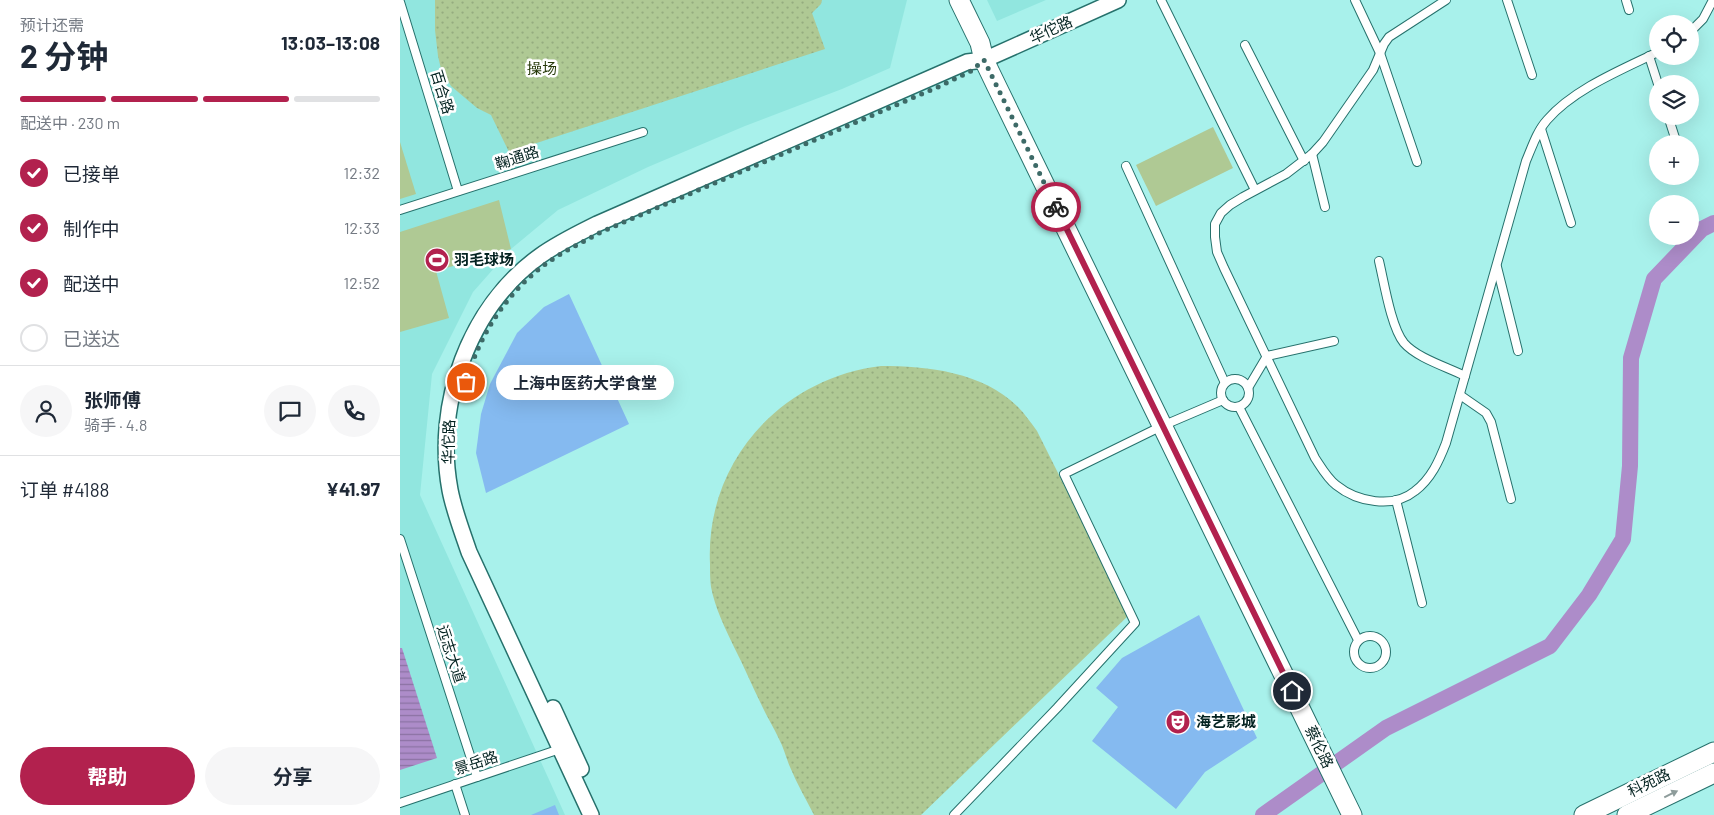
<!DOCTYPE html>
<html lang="zh">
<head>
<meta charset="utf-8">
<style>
	:root { --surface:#fff; --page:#f6f6f7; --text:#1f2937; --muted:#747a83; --line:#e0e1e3; --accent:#b2214e }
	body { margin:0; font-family:Barlow,"Noto Sans SC",sans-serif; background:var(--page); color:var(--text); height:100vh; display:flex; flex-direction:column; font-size:19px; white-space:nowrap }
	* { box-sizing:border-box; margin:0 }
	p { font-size:16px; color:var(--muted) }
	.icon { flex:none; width:28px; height:28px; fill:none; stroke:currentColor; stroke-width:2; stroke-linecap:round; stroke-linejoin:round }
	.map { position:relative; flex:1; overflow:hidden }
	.details { display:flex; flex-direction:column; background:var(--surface); width:400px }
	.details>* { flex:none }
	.buttons { position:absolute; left:1249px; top:15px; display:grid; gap:10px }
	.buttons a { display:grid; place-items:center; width:50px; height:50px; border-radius:50%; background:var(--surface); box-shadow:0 5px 20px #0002; font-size:25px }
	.pin { position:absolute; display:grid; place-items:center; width:42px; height:42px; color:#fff; margin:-21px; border:2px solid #fff; border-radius:50%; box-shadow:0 1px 5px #0007 }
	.courier { position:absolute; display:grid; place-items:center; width:50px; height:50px; margin:-25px; border:4px solid #b2214e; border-radius:50%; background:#fff; color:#222; box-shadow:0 1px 6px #0007 }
	.bubble { position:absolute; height:35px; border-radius:18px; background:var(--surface); box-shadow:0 5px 20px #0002; font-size:16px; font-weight:700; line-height:35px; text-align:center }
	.head em { font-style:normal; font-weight:700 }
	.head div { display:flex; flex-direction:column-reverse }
	.head { display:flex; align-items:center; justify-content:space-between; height:85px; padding:0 20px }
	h1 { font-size:32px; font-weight:700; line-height:38px }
	.bar { display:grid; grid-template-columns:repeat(4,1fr); gap:8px 5px; align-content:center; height:60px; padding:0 20px }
	.bar i { height:6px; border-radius:4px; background:var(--line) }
	.bar .selected { background:var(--accent) }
	.bar p { grid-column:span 4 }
	.line { display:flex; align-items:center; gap:12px; padding:0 20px; border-top:1px solid var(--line) }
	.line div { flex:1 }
	.round { display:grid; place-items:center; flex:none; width:52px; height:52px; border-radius:26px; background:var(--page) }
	ol { padding:0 20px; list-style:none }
	li { display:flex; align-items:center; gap:15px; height:55px }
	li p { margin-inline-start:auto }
	li .icon { padding:5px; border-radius:50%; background:var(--accent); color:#fff; stroke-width:4 }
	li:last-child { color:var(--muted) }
	li i { width:28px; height:28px; border:2px solid var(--line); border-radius:50% }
	.cta { display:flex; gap:10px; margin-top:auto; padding:10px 20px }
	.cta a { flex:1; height:58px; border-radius:30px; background:var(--accent); color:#fff; font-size:20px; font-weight:700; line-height:58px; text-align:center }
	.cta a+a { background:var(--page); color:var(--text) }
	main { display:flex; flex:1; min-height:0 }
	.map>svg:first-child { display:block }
	.built { fill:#91e6df }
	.park { fill:url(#park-dots) }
	.pitch { fill:#afc994 }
	.water { fill:url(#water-rules) }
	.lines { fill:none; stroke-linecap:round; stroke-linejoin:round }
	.canal { stroke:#ad8cc9; stroke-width:16 }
	.building { fill:#85baf0 }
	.service-casing { stroke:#26716c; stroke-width:10 }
	.minor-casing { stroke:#26716c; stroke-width:18 }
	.tertiary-casing { stroke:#26716c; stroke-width:21 }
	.service { stroke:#fff; stroke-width:8 }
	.minor { stroke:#fff; stroke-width:15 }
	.tertiary { stroke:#fff; stroke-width:19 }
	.oneway { fill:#8e9c9b }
	.done { stroke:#3d6a67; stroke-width:5; stroke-dasharray:0 9 }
	.route { stroke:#b2214e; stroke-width:6 }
	.labels { text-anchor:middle; stroke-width:5; stroke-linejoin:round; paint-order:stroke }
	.street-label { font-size:15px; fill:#032220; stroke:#fff }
	.park-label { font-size:15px; fill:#263909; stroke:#fff }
	.poi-label { font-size:15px; font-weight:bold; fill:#032220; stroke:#fff; text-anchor:start }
</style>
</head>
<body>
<main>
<section class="details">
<div class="head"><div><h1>2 分钟</h1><p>预计还需</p></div><em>13:03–13:08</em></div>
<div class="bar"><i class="selected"></i><i class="selected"></i><i class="selected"></i><i></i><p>配送中 · 230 m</p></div>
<ol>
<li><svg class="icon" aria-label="check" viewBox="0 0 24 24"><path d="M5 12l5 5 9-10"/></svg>已接单<p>12:32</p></li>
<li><svg class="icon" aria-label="check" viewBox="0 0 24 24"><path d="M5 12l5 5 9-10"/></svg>制作中<p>12:33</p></li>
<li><svg class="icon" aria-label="check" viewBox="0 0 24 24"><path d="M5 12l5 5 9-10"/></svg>配送中<p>12:52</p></li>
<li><i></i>已送达</li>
</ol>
<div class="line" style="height:90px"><a class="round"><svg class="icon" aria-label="person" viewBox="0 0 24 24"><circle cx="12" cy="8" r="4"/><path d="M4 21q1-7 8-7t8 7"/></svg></a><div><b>张师傅</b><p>骑手 · 4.8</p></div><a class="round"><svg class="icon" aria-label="chat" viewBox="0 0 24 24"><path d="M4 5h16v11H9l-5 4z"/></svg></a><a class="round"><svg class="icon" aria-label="phone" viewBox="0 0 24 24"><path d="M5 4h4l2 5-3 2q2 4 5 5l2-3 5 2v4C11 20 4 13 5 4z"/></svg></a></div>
<div class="line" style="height:65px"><div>订单 #4188</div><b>¥41.97</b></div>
<div class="cta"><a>帮助</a><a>分享</a></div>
</section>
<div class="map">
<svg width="1314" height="815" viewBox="0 0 1314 815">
	<defs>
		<pattern id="park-dots" width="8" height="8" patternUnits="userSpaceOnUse" patternTransform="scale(1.25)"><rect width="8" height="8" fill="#afc994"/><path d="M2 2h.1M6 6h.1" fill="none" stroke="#95ac7f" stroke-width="1.8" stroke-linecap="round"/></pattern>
		<pattern id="water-rules" width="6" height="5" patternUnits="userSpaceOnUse" patternTransform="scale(1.25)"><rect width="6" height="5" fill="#ad8cc9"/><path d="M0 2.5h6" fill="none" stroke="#8b72a3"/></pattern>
	</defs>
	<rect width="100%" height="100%" fill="#a8f1eb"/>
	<g class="built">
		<polygon points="0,0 507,0 490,68 442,89 345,126 248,167 158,210 111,249 73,292 32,374 20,495 165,815 0,815"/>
		<polygon points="587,0 646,0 597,21"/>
	</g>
	<g class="park">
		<polygon points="35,0 422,0 421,4 412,13 425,49 109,152 91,115 77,108 51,86 41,69 38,56 35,30"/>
		<path d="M481 366C528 366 583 372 618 407 625 414 631 423 637 431L729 615 521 815H414C406 799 397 784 390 767 386 758 384 748 379 739 374 728 367 717 362 706 352 686 344 666 334 647 325 628 315 608 311 587 310 580 310 572 310 564 305 462 381 378 481 366Z"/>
	</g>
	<g class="pitch">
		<polygon points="813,127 833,168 756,206 736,165"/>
		<polygon points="0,142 16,194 0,199"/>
		<polygon points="99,200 111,249 36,271 49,318 0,332 0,232"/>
	</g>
	<polygon class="water" points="0,648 2,648 37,758 0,770"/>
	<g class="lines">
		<polyline class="canal" points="863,815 986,728 1150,646 1189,595 1223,539 1230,466 1231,358 1254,279 1302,229 1314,223"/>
	</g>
	<g class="building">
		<polygon points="169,294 229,424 86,493 76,453 81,414 90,384 117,333 144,307"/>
		<polygon points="799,615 857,738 805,772 776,809 692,741 718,707 696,688 722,658"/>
		<polygon points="155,805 159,815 131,815"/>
	</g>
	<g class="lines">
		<defs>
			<g id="service">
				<polyline points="761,0 855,190"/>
				<polyline points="955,0 980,53 1017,162"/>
				<path d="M1046 0 989 37 984 44 973 70 923 142 912 154 886 174 843 197 830 205 821 213 815 224V237L817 252 824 268 915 458C921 467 927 478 936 485 957 502 993 509 1015 491 1031 479 1039 461 1046 443L1126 161C1132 147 1137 131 1147 120 1174 89 1221 70 1258 52"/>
				<polyline points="1107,0 1132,75"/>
				<polyline points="1226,0 1229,10"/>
				<polyline points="0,2 58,191"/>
				<polyline points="1290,32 1303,19 1313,0"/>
				<polyline points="845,45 904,161"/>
				<polyline points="1249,56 1258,84"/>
				<polyline points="1268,116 1277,144"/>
				<polyline points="1141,129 1171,223"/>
				<polyline points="912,154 925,207"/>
				<polyline points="726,166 825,383"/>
				<polyline points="0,210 243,132"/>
				<path d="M979 261C984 282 991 327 1004 343 1017 358 1047 367 1065 376"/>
				<polyline points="1097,267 1118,351"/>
				<circle cx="835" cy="393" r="14"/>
				<polyline points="848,388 867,356 934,341"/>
				<polyline points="1060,395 1086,413 1091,422 1111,499"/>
				<polyline points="839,407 958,640"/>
				<polyline points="996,500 1022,603"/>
				<polyline points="0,539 77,777"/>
				<circle cx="970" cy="652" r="16"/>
				<polyline points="55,784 65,815"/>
				<polyline points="0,803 160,749"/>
				<polyline points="554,815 657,708 735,623 664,474 762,426 823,400"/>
			</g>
			<g id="minor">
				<polyline points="153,708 181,769"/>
				<path d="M191 815 69 552C62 531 54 511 50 490 34 404 69 307 140 256 158 243 177 234 197 224L567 62 584 60 718 0"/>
			</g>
			<g id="tertiary">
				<polyline points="559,0 580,43 584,60 598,89 952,815"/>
				<polyline points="1184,815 1314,752"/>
				<polyline points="1227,815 1314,773"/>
			</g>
		</defs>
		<use href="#service" class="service-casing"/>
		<use href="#minor" class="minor-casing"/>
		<use href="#tertiary" class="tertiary-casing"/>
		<use href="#service" class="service"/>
		<use href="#minor" class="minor"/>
		<use href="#tertiary" class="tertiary"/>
	</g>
	<defs><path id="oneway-solid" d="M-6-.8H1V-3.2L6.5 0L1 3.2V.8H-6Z" transform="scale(1.25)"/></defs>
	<use class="oneway" href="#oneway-solid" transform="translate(1271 794) rotate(-26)"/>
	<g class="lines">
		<path class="done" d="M66 382C79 335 107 292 147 263 164 251 183 242 201 232L538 87 571 71 584 60 656 207"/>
		<polyline class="route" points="656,207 892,691"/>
	</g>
	<defs>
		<symbol id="stadium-disc" viewBox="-11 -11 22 22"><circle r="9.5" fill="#b2214e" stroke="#fff"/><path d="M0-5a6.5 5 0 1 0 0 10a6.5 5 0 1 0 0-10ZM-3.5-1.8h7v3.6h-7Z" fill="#fff"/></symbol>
		<symbol id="theatre-disc" viewBox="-11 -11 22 22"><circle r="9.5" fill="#b2214e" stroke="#fff"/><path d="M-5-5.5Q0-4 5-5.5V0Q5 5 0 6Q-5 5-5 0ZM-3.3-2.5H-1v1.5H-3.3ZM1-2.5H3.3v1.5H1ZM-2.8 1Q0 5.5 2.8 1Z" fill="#fff"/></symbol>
	</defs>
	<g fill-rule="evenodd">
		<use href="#stadium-disc" x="23" y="246" width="28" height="28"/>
		<use href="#theatre-disc" x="764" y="708" width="28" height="28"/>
	</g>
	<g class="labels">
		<g class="street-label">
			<text transform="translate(651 30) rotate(-24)" y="5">华佗路</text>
			<text transform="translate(42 92) rotate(73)" y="5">百合路</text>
			<text transform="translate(117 158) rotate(-18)" y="5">鞠通路</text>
			<text transform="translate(49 442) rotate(-89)" y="5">华佗路</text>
			<text transform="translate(51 654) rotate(72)" y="5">远志大道</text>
			<text transform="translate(919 747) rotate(64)" y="5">蔡伦路</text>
			<text transform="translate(76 763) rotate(-18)" y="5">景岳路</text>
			<text transform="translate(1249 783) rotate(-26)" y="5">科苑路</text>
		</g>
		<g class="park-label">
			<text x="142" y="74">操场</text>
		</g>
		<g class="poi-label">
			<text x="54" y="265">羽毛球场</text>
			<text x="796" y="727">海艺影城</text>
		</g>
	</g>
</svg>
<div class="buttons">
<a><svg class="icon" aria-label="locate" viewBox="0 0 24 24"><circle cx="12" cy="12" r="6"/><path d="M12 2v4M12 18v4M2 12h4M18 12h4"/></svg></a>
<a><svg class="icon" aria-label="layers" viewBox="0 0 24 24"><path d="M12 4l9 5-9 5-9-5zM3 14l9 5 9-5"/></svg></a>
<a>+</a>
<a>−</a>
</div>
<div class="pin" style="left:66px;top:382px;background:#ea580c"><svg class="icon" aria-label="bag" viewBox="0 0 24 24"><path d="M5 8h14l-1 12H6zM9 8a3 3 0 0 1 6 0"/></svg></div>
<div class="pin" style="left:892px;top:691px;background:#1f2937"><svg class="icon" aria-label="home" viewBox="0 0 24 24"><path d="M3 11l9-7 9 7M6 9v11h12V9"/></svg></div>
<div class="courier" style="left:656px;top:207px"><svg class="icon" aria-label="bike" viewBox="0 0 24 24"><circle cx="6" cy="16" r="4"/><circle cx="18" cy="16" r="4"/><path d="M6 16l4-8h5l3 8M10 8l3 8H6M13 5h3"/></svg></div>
<div class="bubble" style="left:96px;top:365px;width:178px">上海中医药大学食堂</div>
</div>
</main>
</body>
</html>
